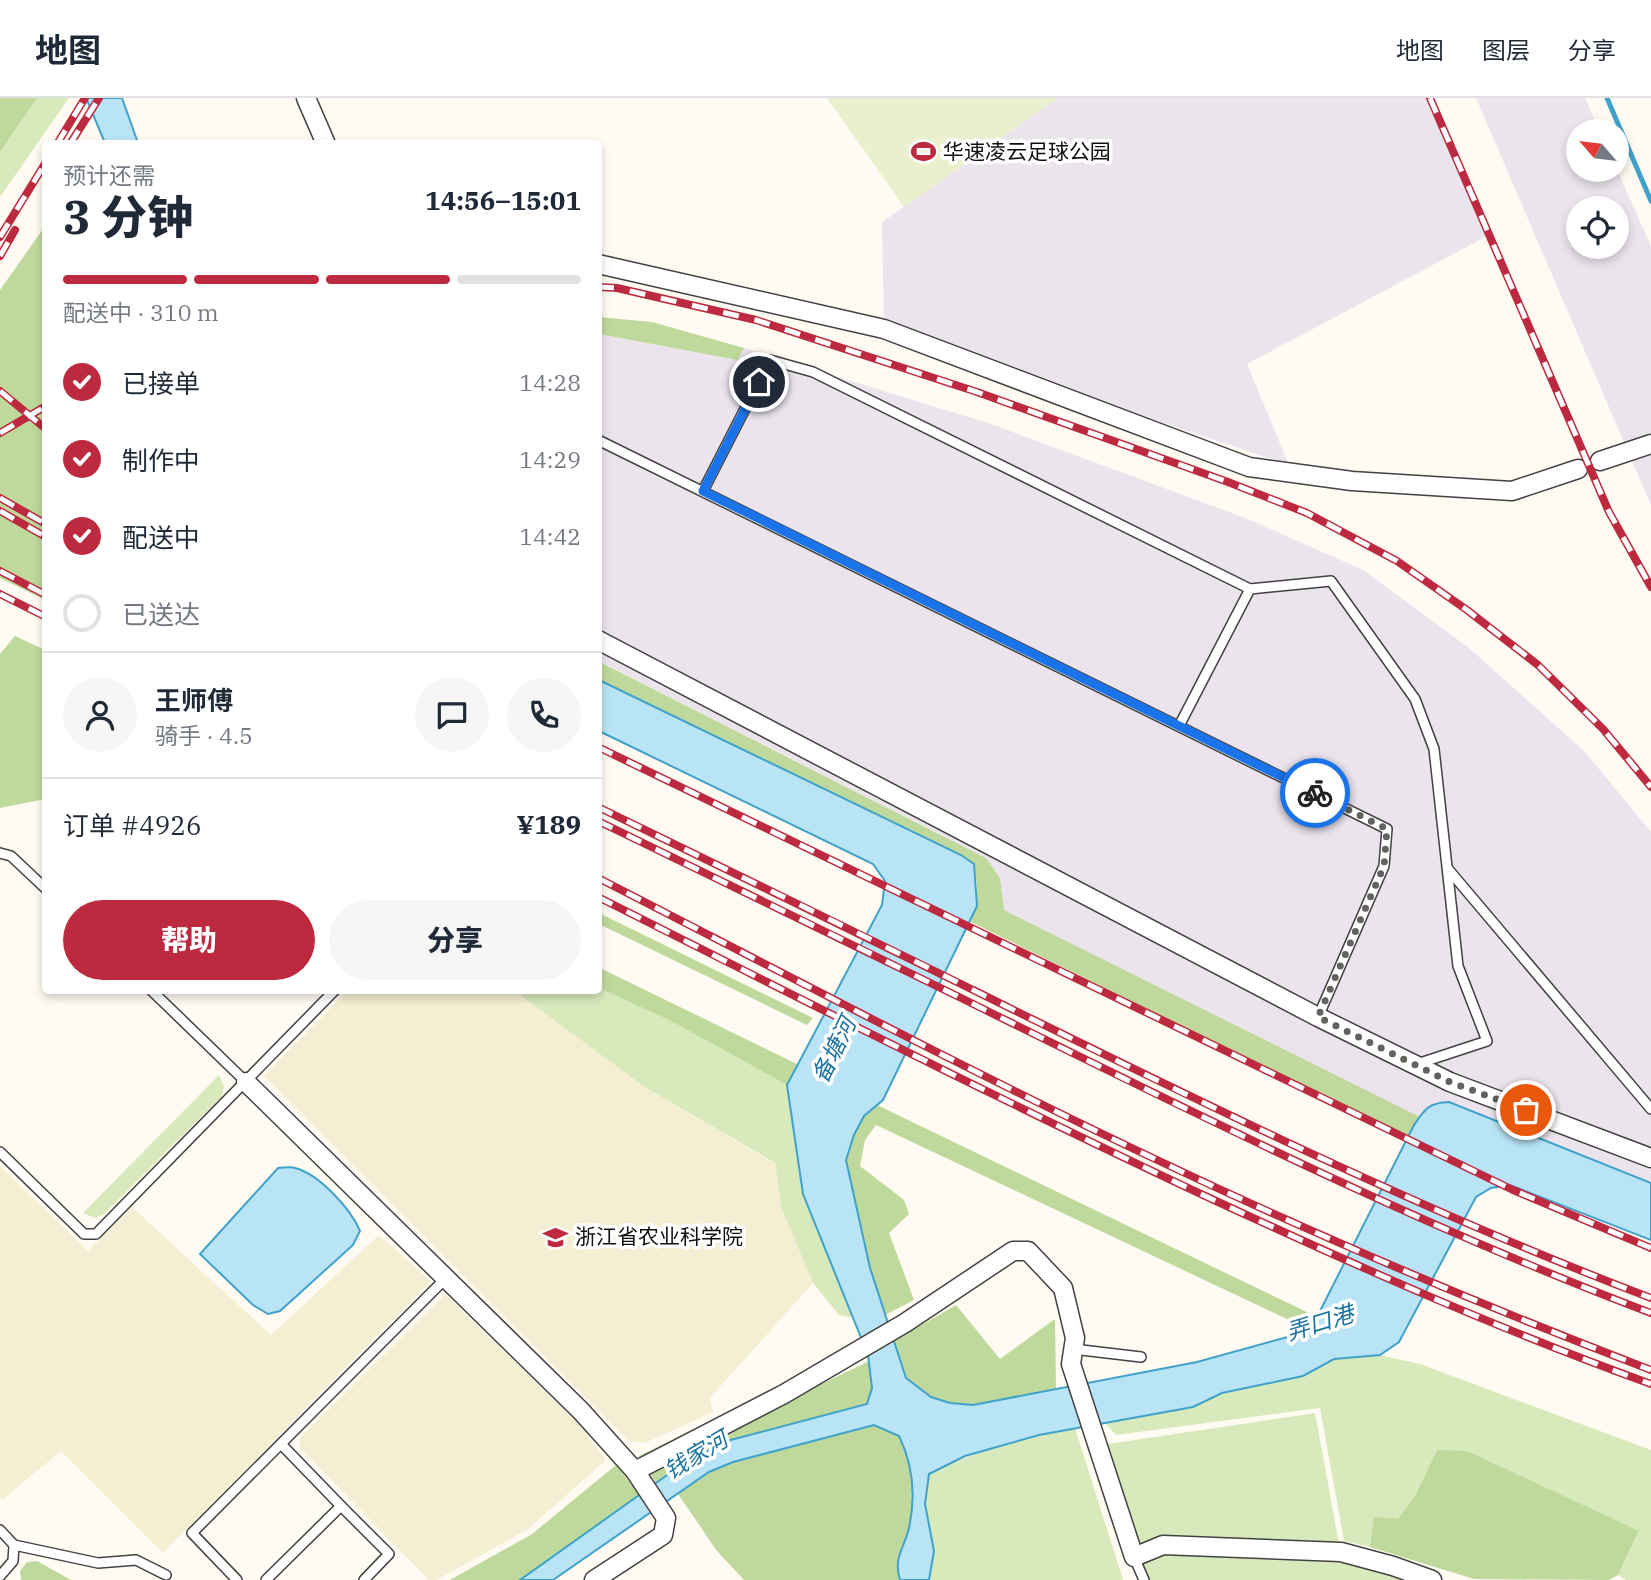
<!DOCTYPE html>
<html lang="zh">
<head>
<meta charset="utf-8">
<style>
	:root { --surface:#fff; --page:#f6f6f7; --text:#1f2937; --muted:#747a83; --line:#e0e1e3; --accent:#bd2a40 }
	body { margin:0; font-family:"IBM Plex Serif","Noto Sans SC",serif; background:var(--page); color:var(--text); height:100vh; display:flex; flex-direction:column; font-size:26px; white-space:nowrap }
	* { box-sizing:border-box; margin:0 }
	p { font-size:23px; color:var(--muted) }
	.icon { flex:none; width:38px; height:38px; fill:none; stroke:currentColor; stroke-width:2; stroke-linecap:round; stroke-linejoin:round }
	.map { position:relative; flex:1; overflow:hidden }
	.side { position:absolute; left:42px; top:42px; width:560px; height:854px; display:flex; flex-direction:column; background:var(--surface); border-radius:7px; box-shadow:0 4px 10px #0003 }
	.side>* { flex:none }
	.needle { width:46px; rotate:298deg }
	.buttons { position:absolute; left:1566px; top:21px; display:grid; gap:14px }
	.buttons a { display:grid; place-items:center; width:63px; height:63px; border-radius:50%; background:var(--surface); box-shadow:0 4px 10px #0003; font-size:35px }
	.pin { position:absolute; display:grid; place-items:center; width:60px; height:60px; color:#fff; margin:-30px; border:4px solid #fff; border-radius:50%; box-shadow:0 2px 7px #0007 }
	.courier { position:absolute; display:grid; place-items:center; width:70px; height:70px; margin:-35px; border:5px solid #1a73e8; border-radius:50%; background:#fff; color:#222; box-shadow:0 2px 9px #0007 }
	.headline em { font-style:normal; font-weight:800 }
	.headline div { display:flex; flex-direction:column-reverse }
	.headline { display:flex; align-items:center; justify-content:space-between; height:119px; padding:0 21px }
	h1 { font-size:46px; font-weight:800; line-height:52px }
	.bar { display:grid; grid-template-columns:repeat(4,1fr); gap:10px 7px; align-content:center; height:84px; padding:0 21px }
	.bar i { height:9px; border-radius:5px; background:var(--line) }
	.bar .active { background:var(--accent) }
	.bar p { grid-column:span 4 }
	.line { display:flex; align-items:center; gap:18px; padding:0 21px; border-top:2px solid var(--line) }
	.line div { flex:1 }
	.round { display:grid; place-items:center; flex:none; width:74px; height:74px; border-radius:37px; background:var(--page) }
	ol { padding:0 21px; list-style:none }
	li { display:flex; align-items:center; gap:21px; height:77px }
	li p { margin-inline-start:auto }
	li .icon { padding:7px; border-radius:50%; background:var(--accent); color:#fff; stroke-width:4 }
	li:last-child { color:var(--muted) }
	li i { width:38px; height:38px; border:4px solid var(--line); border-radius:50% }
	.button { display:flex; gap:14px; margin-top:auto; padding:14px 21px }
	.button a { flex:1; height:80px; border-radius:42px; background:var(--accent); color:#fff; font-size:28px; font-weight:800; line-height:80px; text-align:center }
	.button a+a { background:var(--page); color:var(--text) }
	header { display:flex; align-items:center; gap:42px; box-sizing:border-box; height:98px; padding:0 35px; background:var(--surface); border-bottom:2px solid var(--line) }
	header strong { font-size:33px }
	nav { display:flex; gap:38px; margin-inline-start:auto; font-size:24px }
	.map>svg:first-child { display:block }
	.industrial { fill:#ebe4ed; fill-rule:evenodd }
	.farmland { fill:#f4eed2 }
	.green { fill:#d8e9bc }
	.forest { fill:#bed99b }
	.pitch { fill:#e8f0cd }
	.water { fill:#b8e4f5; stroke:#40a2ca; stroke-width:2 }
	.lines { fill:none; stroke-linecap:round; stroke-linejoin:round }
	.stream { stroke:#40a2ca; stroke-width:5 }
	.service-casing { stroke:#424242; stroke-width:12 }
	.minor-casing { stroke:#424242; stroke-width:21 }
	.service { stroke:#fff; stroke-width:9 }
	.minor { stroke:#fff; stroke-width:18 }
	.rail-casing { stroke:#bd2a40; stroke-width:8 }
	.rail { stroke:#fff; stroke-width:5; stroke-dasharray:16; stroke-linecap:butt }
	.done { stroke:#63625e; stroke-width:7; stroke-dasharray:0 12.6 }
	.route { stroke:#1a73e8; stroke-width:9 }
	.labels { text-anchor:middle; stroke-width:7; stroke-linejoin:round; paint-order:stroke }
	.poi-label { font-size:21px; fill:#0f0f0f; stroke:#fff; text-anchor:start }
	.water-label { font-size:23px; font-style:italic; fill:#1b739f; stroke:#fff }
</style>
</head>
<body>
<header>
<strong>地图</strong>
<nav><a>地图</a><a>图层</a><a>分享</a></nav>
</header>
<div class="map">
<svg width="1651" height="1482" viewBox="0 0 1651 1482">
	<rect width="100%" height="100%" fill="#fffbf2"/>
	<g class="industrial">
		<polygon points="1058,0 1430,0 1489,137 1247,266 1289,367 884,231 882,124"/>
		<path d="M1476 0H1585L1600 33H1578V72H1617L1651 148V407ZM1578 110H1617V149H1578Z"/>
		<polygon points="598,236 737,262 744,250 991,326 1248,421 1363,472 1469,550 1585,654 1651,734 1651,1085 1449,1004 1425,1011 1420,1019 1004,812 1000,780 986,760 599,563"/>
	</g>
	<g class="farmland">
		<polygon points="347,893 515,893 643,988 775,1066 781,1109 813,1185 710,1300 713,1314 645,1345 628,1342 264,978"/>
		<polygon points="0,1068 88,1153 132,1109 271,1237 379,1137 431,1183 163,1455 61,1353 3,1401 0,1399"/>
		<polygon points="445,1196 577,1324 606,1362 528,1431 437,1482 429,1482 301,1351 299,1341"/>
	</g>
	<g class="green">
		<polygon points="37,0 69,0 0,99 0,54"/>
		<polygon points="599,890 671,923 787,987 803,1096 853,1220 839,1217 813,1185 781,1109 775,1065 643,988 515,893 598,892"/>
		<polygon points="219,977 224,989 222,998 104,1116 95,1120 83,1115"/>
		<polygon points="1380,1257 1420,1266 1651,1352 1651,1482 1626,1482 1618,1477 1639,1434 1437,1352 1416,1396 1398,1422 1374,1420 1370,1449 1344,1443 1320,1310 1116,1337 1105,1325 1193,1309 1222,1295 1303,1278 1334,1261"/>
		<polygon points="1315,1315 1342,1462 1412,1482 1138,1482 1145,1464 1108,1346"/>
		<path d="M1075 1330 1123 1482H929L934 1453 925 1406 928 1376C975 1353 1023 1340 1075 1330Z"/>
	</g>
	<g class="forest">
		<polygon points="0,0 37,0 0,54"/>
		<polygon points="45,128 45,502 0,480 0,192"/>
		<polygon points="599,219 652,224 744,250 737,262 599,236"/>
		<polygon points="15,538 45,552 45,701 0,710 0,556"/>
		<path d="M598 563 986 760 1000 780 1004 812 1420 1019 1408 1039 969 823C980 802 978 789 974 766L961 757 599 582Z"/>
		<polygon points="599,815 813,920 807,927 599,826"/>
		<polygon points="598,869 799,967 787,987 671,923 599,890"/>
		<polygon points="877,1007 1317,1219 1304,1229 876,1027 865,1042 860,1068 904,1102 909,1116 889,1135 914,1202 885,1217 870,1170 846,1062 854,1037 864,1018"/>
		<polygon points="956,1207 1000,1261 1055,1221 1056,1291 973,1307 950,1305 931,1299 907,1281 894,1243"/>
		<polygon points="869,1263 872,1290 867,1306 723,1344 656,1385 639,1358 737,1310 754,1319"/>
		<path d="M874 1327 899 1338C913 1367 916 1398 909 1429 904 1451 893 1459 900 1482H744L717 1453 678 1396 708 1374 733 1364Z"/>
		<polygon points="1437,1352 1467,1353 1639,1433 1618,1477 1609,1482 1474,1481 1370,1449 1374,1419 1398,1421 1416,1396"/>
		<polygon points="616,1367 640,1397 520,1482 450,1482 532,1436"/>
		<polygon points="37,1463 71,1482 21,1482 20,1473 27,1464"/>
	</g>
	<polygon class="pitch" points="827,0 1058,0 904,109"/>
	<g class="water">
		<polygon points="86,0 122,0 138,45 105,45"/>
		<path d="M599 582 961 757 974 766 977 808 883 1002 864 1018 854 1037 846 1062 870 1170 906 1280 931 1299 950 1305 973 1307 1197 1264 1291 1238 1317 1219 1414 1027C1425 1011 1428 1005 1449 1004L1651 1085V1142L1510 1087 1491 1090 1476 1099 1399 1244 1380 1257 1334 1261 1303 1278 1222 1295 1193 1309 1039 1337 965 1358 929 1376 925 1406 934 1453 929 1482H900C893 1459 904 1451 909 1430 916 1398 913 1367 899 1338L874 1327 733 1364 709 1374 553 1482H520L670 1375 723 1344 867 1306 872 1290 868 1257 803 1096 787 987 882 807 885 783 873 766 599 633Z"/>
		<path d="M278 1070C283 1070 290 1068 295 1070 319 1076 351 1111 360 1133L353 1147 280 1213 268 1216 253 1207 200 1156Z"/>
	</g>
	<g class="lines">
		<polyline class="stream" points="1607,0 1651,103"/>
		<defs>
			<g id="service">
				<polyline points="598,342 1387,731 1384,768 1318,919"/>
				<polyline points="703,393 770,262 813,274 1250,491 1179,628"/>
				<polyline points="1250,491 1331,483 1415,601 1434,651 1458,868 1487,943 1417,966"/>
				<polyline points="0,755 11,758 46,791"/>
				<polyline points="1448,771 1651,1011"/>
				<polyline points="151,892 246,984"/>
				<polyline points="0,1054 84,1136 96,1136 335,892"/>
				<polyline points="1073,1251 1141,1259"/>
				<polyline points="341,1408 389,1456 364,1482"/>
				<polyline points="0,1432 14,1447 13,1463 0,1478"/>
				<polyline points="14,1447 98,1465 136,1462 166,1477"/>
				<polyline points="1134,1459 1144,1482"/>
				<polyline points="237,1482 192,1435 446,1180"/>
				<polyline points="266,1482 341,1408 281,1346"/>
			</g>
			<g id="minor">
				<polyline points="306,0 326,46"/>
				<polyline points="598,166 884,231 1249,369 1352,383 1512,393 1578,371"/>
				<polyline points="1600,363 1651,346"/>
				<polyline points="598,542 1318,919 1450,984 1651,1060"/>
				<polyline points="246,984 581,1313 635,1373 666,1420 663,1437 594,1482"/>
				<polyline points="635,1373 784,1296 905,1225 1013,1153 1028,1153 1063,1190 1075,1240 1071,1266 1134,1459 1163,1447 1341,1454 1393,1468 1432,1482"/>
			</g>
		</defs>
		<use href="#service" class="service-casing"/>
		<use href="#minor" class="minor-casing"/>
		<use href="#service" class="service"/>
		<use href="#minor" class="minor"/>
		<defs>
			<g id="rail">
				<polyline points="1430,0 1609,414 1651,489"/>
				<polyline points="57,46 85,0"/>
				<polyline points="70,46 99,0"/>
				<polyline points="0,139 46,64"/>
				<polyline points="0,158 15,132"/>
				<polyline points="598,189 617,190 756,222 977,294 1228,384 1307,415 1397,463 1467,512 1538,567 1603,631 1651,689"/>
				<polyline points="0,293 46,331"/>
				<polyline points="0,335 46,308"/>
				<polyline points="0,400 46,426"/>
				<polyline points="0,413 46,439"/>
				<polyline points="0,473 46,497"/>
				<polyline points="0,496 46,519"/>
				<polyline points="598,649 1513,1092 1651,1150"/>
				<path d="M598 709C719 768 840 826 961 886 1188 998 1414 1110 1651 1200"/>
				<path d="M598 723C717 781 837 839 955 897 1184 1010 1412 1125 1651 1215"/>
				<path d="M598 780C789 878 978 978 1172 1069 1329 1143 1489 1210 1651 1272"/>
				<path d="M598 799C803 902 1008 1006 1216 1103 1359 1169 1503 1233 1651 1286"/>
			</g>
		</defs>
		<use href="#rail" class="rail-casing"/>
		<use href="#rail" class="rail"/>
	</g>
	<g class="lines">
		<polyline class="done" points="1315,695 1387,731 1384,768 1318,919 1450,984 1526,1012"/>
		<polyline class="route" points="759,284 703,393 1315,695"/>
	</g>
	<defs>
		<symbol id="stadium-bare" viewBox="-9 -9 18 18"><path d="M0-5a6.5 5 0 1 0 0 10a6.5 5 0 1 0 0-10ZM-3.5-1.8h7v3.6h-7Z" fill="#bd2a40" stroke="#fff" stroke-width="2.5" paint-order="stroke"/></symbol>
		<symbol id="university-bare" viewBox="-9 -9 18 18"><path d="M0-5L7-2L0 1L-7-2ZM-4 1L0 2.5L4 1V4Q0 6-4 4Z" fill="#bd2a40" stroke="#fff" stroke-width="2.5" paint-order="stroke"/></symbol>
	</defs>
	<g fill-rule="evenodd">
		<use href="#stadium-bare" x="906" y="36" width="35" height="35"/>
		<use href="#university-bare" x="538" y="1122" width="35" height="35"/>
	</g>
	<g class="labels">
		<g class="poi-label">
			<text x="943" y="61">华速凌云足球公园</text>
			<text x="575" y="1146">浙江省农业科学院</text>
		</g>
		<g class="water-label">
			<text transform="translate(834 952) rotate(-64)" y="8">备塘河</text>
			<text transform="translate(1320 1225) rotate(-17)" y="8">弄口港</text>
			<text transform="translate(696 1357) rotate(-31)" y="8">钱家河</text>
		</g>
	</g>
</svg>
<div class="buttons">
<a><svg class="needle" viewBox="-14 -14 28 28"><path d="M0-13l5 13h-10z" fill="#e53935"/><path d="M0 13l5-13h-10z" fill="#747a83"/></svg></a>
<a><svg class="icon" aria-label="locate" viewBox="0 0 24 24"><circle cx="12" cy="12" r="6"/><path d="M12 2v4M12 18v4M2 12h4M18 12h4"/></svg></a>
</div>
<div class="pin" style="left:1526px;top:1012px;background:#ea580c"><svg class="icon" aria-label="bag" viewBox="0 0 24 24"><path d="M5 8h14l-1 12H6zM9 8a3 3 0 0 1 6 0"/></svg></div>
<div class="pin" style="left:759px;top:284px;background:#1f2937"><svg class="icon" aria-label="home" viewBox="0 0 24 24"><path d="M3 11l9-7 9 7M6 9v11h12V9"/></svg></div>
<div class="courier" style="left:1315px;top:695px"><svg class="icon" aria-label="bike" viewBox="0 0 24 24"><circle cx="6" cy="16" r="4"/><circle cx="18" cy="16" r="4"/><path d="M6 16l4-8h5l3 8M10 8l3 8H6M13 5h3"/></svg></div>
<section class="side">
<div class="headline"><div><h1>3 分钟</h1><p>预计还需</p></div><em>14:56–15:01</em></div>
<div class="bar"><i class="active"></i><i class="active"></i><i class="active"></i><i></i><p>配送中 · 310 m</p></div>
<ol>
<li><svg class="icon" aria-label="check" viewBox="0 0 24 24"><path d="M5 12l5 5 9-10"/></svg>已接单<p>14:28</p></li>
<li><svg class="icon" aria-label="check" viewBox="0 0 24 24"><path d="M5 12l5 5 9-10"/></svg>制作中<p>14:29</p></li>
<li><svg class="icon" aria-label="check" viewBox="0 0 24 24"><path d="M5 12l5 5 9-10"/></svg>配送中<p>14:42</p></li>
<li><i></i>已送达</li>
</ol>
<div class="line" style="height:126px"><a class="round"><svg class="icon" aria-label="person" viewBox="0 0 24 24"><circle cx="12" cy="8" r="4"/><path d="M4 21q1-7 8-7t8 7"/></svg></a><div><b>王师傅</b><p>骑手 · 4.5</p></div><a class="round"><svg class="icon" aria-label="chat" viewBox="0 0 24 24"><path d="M4 5h16v11H9l-5 4z"/></svg></a><a class="round"><svg class="icon" aria-label="phone" viewBox="0 0 24 24"><path d="M5 4h4l2 5-3 2q2 4 5 5l2-3 5 2v4C11 20 4 13 5 4z"/></svg></a></div>
<div class="line" style="height:91px"><div>订单 #4926</div><b>¥189</b></div>
<div class="button"><a>帮助</a><a>分享</a></div>
</section>
</div>
</body>
</html>
